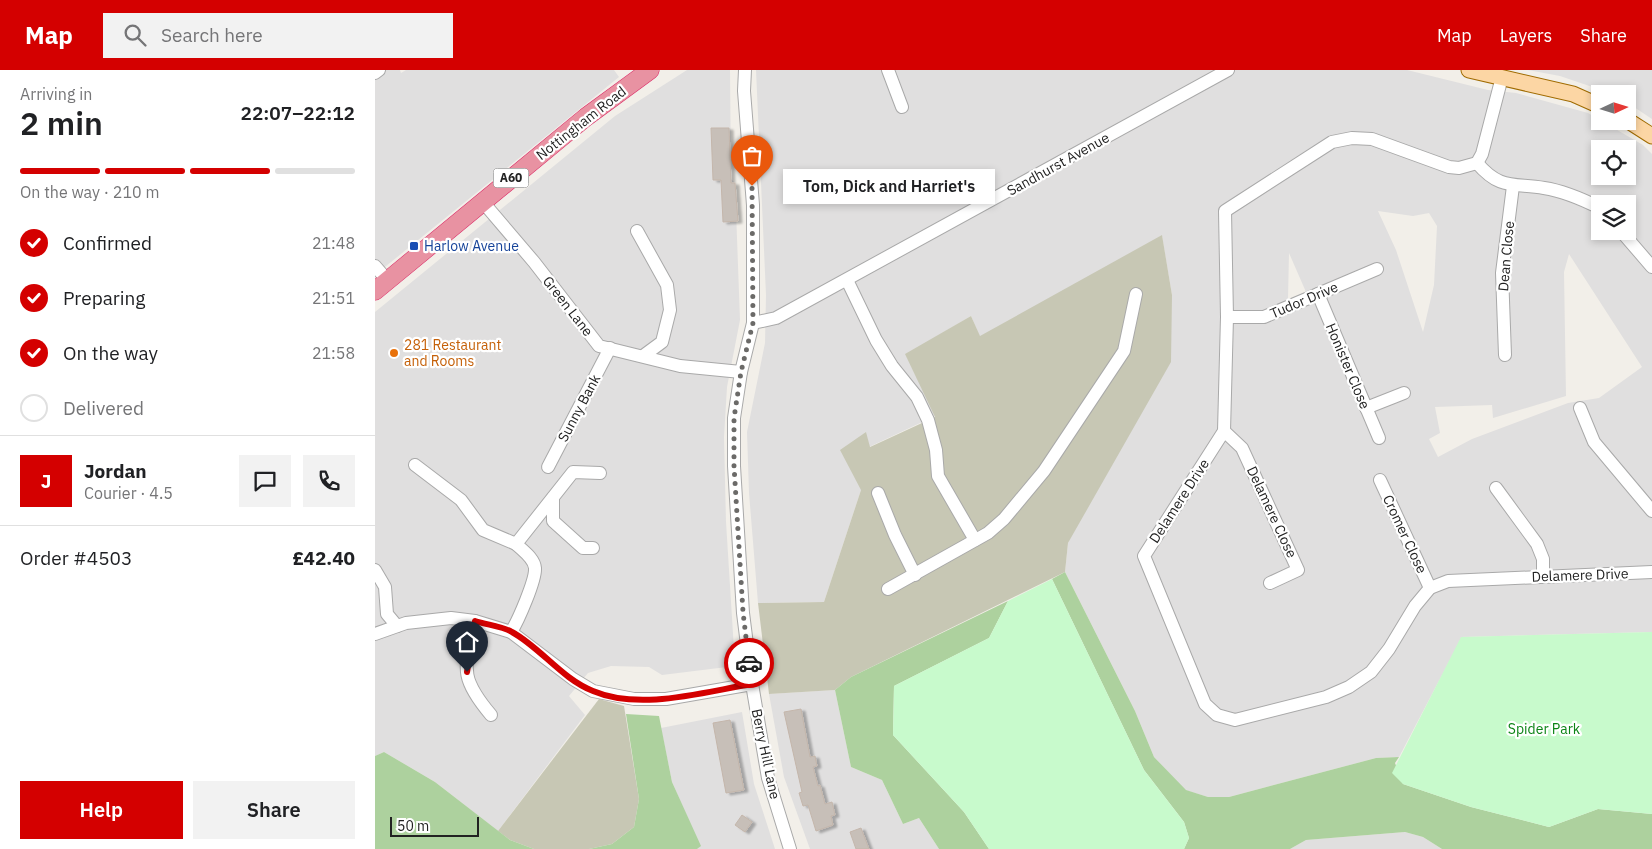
<!DOCTYPE html>
<html lang="en">
<head>
<meta charset="utf-8">
<style>
	:root { --surface:#fff; --page:#f2f2f2; --text:#202124; --muted:#757577; --line:#e0e0e0; --accent:#d40000 }
	body { margin:0; font-family:"IBM Plex Sans",sans-serif; background:var(--page); color:var(--text); height:100vh; display:flex; flex-direction:column; font-size:19px; white-space:nowrap }
	* { box-sizing:border-box; margin:0 }
	p { font-size:16px; color:var(--muted) }
	.icon { flex:none; width:28px; height:28px; fill:none; stroke:currentColor; stroke-width:2; stroke-linecap:round; stroke-linejoin:round }
	.map { position:relative; flex:1; overflow:hidden }
	.panel { display:flex; flex-direction:column; background:var(--surface); width:375px }
	.panel>* { flex:none }
	.needle { width:32px; rotate:86deg }
	.tools { position:absolute; left:1216px; top:15px; display:grid; gap:10px }
	.tools a { display:grid; place-items:center; width:45px; height:45px; border-radius:0px; background:var(--surface); box-shadow:0 2px 8px #0003; font-size:25px }
	.scale { position:absolute; left:15px; bottom:12px; width:89px; box-sizing:border-box; padding-left:5px; border:2px solid #222; border-top:0; font-size:14px; line-height:18px; white-space:nowrap; color:#222; -webkit-text-stroke:4px #fff; paint-order:stroke }
	.pin { position:absolute; display:grid; place-items:center; width:42px; height:42px; color:#fff; margin:-51px -21px; border-radius:50% 50% 50% 0; rotate:-45deg; box-shadow:0 0 5px #0007 }
	.pin .icon { rotate:45deg }
	.courier { position:absolute; display:grid; place-items:center; width:50px; height:50px; margin:-25px; border:4px solid #d40000; border-radius:50%; background:#fff; color:#222; box-shadow:0 1px 6px #0007 }
	.bubble { position:absolute; height:35px; border-radius:0px; background:var(--surface); box-shadow:0 2px 8px #0003; font-size:16px; font-weight:600; line-height:35px; text-align:center }
	.overview em { font-style:normal; font-weight:600 }
	.overview div { display:flex; flex-direction:column-reverse }
	.overview { display:flex; align-items:center; justify-content:space-between; height:85px; padding:0 20px }
	h1 { font-size:32px; font-weight:600; line-height:38px }
	.bar { display:grid; grid-template-columns:repeat(4,1fr); gap:8px 5px; align-content:center; height:60px; padding:0 20px }
	.bar i { height:6px; border-radius:4px; background:var(--line) }
	.bar .selected { background:var(--accent) }
	.bar p { grid-column:span 4 }
	.line { display:flex; align-items:center; gap:12px; padding:0 20px; border-top:1px solid var(--line) }
	.line div { flex:1 }
	.round { display:grid; place-items:center; flex:none; width:52px; height:52px; border-radius:0px; background:var(--page) }
	ol { padding:0 20px; list-style:none }
	li { display:flex; align-items:center; gap:15px; height:55px }
	li p { margin-inline-start:auto }
	li .icon { padding:5px; border-radius:50%; background:var(--accent); color:#fff; stroke-width:4 }
	li:last-child { color:var(--muted) }
	li i { width:28px; height:28px; border:2px solid var(--line); border-radius:50% }
	.primary-button { display:flex; gap:10px; margin-top:auto; padding:10px 20px }
	.primary-button a { flex:1; height:58px; border-radius:0px; background:var(--accent); color:#fff; font-size:20px; font-weight:600; line-height:58px; text-align:center }
	.primary-button a+a { background:var(--page); color:var(--text) }
	header { display:flex; align-items:center; gap:30px; box-sizing:border-box; height:70px; padding:0 25px; background:var(--accent); color:#fff }
	header strong { font-size:24px }
	nav { display:flex; gap:28px; margin-inline-start:auto; font-size:18px }
	.search { width:350px; height:45px; background:var(--page); display:flex; align-items:center; gap:12px; box-sizing:border-box; padding:0 18px; border-radius:0px; color:var(--muted); font-size:19px }
	main { display:flex; flex:1; min-height:0 }
	.map>svg:first-child { display:block }
	.residential { fill:#e0dfdf; fill-rule:evenodd }
	.construction { fill:#c7c7b4 }
	.forest { fill:#add19e }
	.park { fill:#c8facc }
	.building { fill:#c7bfb8; stroke:#c4b6ab; filter:url(#shadow) }
	.lines { fill:none; stroke-linecap:round; stroke-linejoin:round }
	.minor-casing { stroke:#a9a9a9; stroke-width:14 }
	.major-casing { stroke:#a06b00; stroke-width:17 }
	.highway-casing { stroke:#dc2a67; stroke-width:19 }
	.minor { stroke:#fff; stroke-width:12 }
	.major { stroke:#fcd6a4; stroke-width:15 }
	.highway { stroke:#e892a2; stroke-width:18 }
	.done { stroke:#6b6a68; stroke-width:5; stroke-dasharray:0 9 }
	.route { stroke:#d40000; stroke-width:6 }
	.transit-dot { fill:#1a4fb4; stroke:#fff; stroke-width:2 }
	.food-dot { fill:#e8710a; stroke:#fff; stroke-width:2 }
	.labels { text-anchor:middle; stroke-width:4.5; stroke-linejoin:round; paint-order:stroke }
	.shield { fill:#fff; stroke:#646464; stroke-width:1 }
	.shield-label { font-size:12px; font-weight:bold; fill:#222 }
	.street-label { font-size:14px; fill:#222; stroke:#fff }
	.transit-label { font-size:14px; fill:#164399; stroke:#fff; text-anchor:start }
	.food-label { font-size:14px; fill:#c56008; stroke:#fff; text-anchor:start }
	.park-label { font-size:14px; fill:#0c8416; stroke:#fff }
</style>
</head>
<body>
<header>
<strong>Map</strong>
<div class="search"><svg class="icon" aria-label="search" viewBox="0 0 24 24"><circle cx="10" cy="10" r="6"/><path d="M15 15l6 6"/></svg>Search here</div>
<nav><a>Map</a><a>Layers</a><a>Share</a></nav>
</header>
<main>
<section class="panel">
<div class="overview"><div><h1>2 min</h1><p>Arriving in</p></div><em>22:07–22:12</em></div>
<div class="bar"><i class="selected"></i><i class="selected"></i><i class="selected"></i><i></i><p>On the way · 210 m</p></div>
<ol>
<li><svg class="icon" aria-label="check" viewBox="0 0 24 24"><path d="M5 12l5 5 9-10"/></svg>Confirmed<p>21:48</p></li>
<li><svg class="icon" aria-label="check" viewBox="0 0 24 24"><path d="M5 12l5 5 9-10"/></svg>Preparing<p>21:51</p></li>
<li><svg class="icon" aria-label="check" viewBox="0 0 24 24"><path d="M5 12l5 5 9-10"/></svg>On the way<p>21:58</p></li>
<li><i></i>Delivered</li>
</ol>
<div class="line" style="height:90px"><b class="round" style="background:var(--accent);color:#fff">J</b><div><b>Jordan</b><p>Courier · 4.5</p></div><a class="round"><svg class="icon" aria-label="chat" viewBox="0 0 24 24"><path d="M4 5h16v11H9l-5 4z"/></svg></a><a class="round"><svg class="icon" aria-label="phone" viewBox="0 0 24 24"><path d="M5 4h4l2 5-3 2q2 4 5 5l2-3 5 2v4C11 20 4 13 5 4z"/></svg></a></div>
<div class="line" style="height:65px"><div>Order #4503</div><b>£42.40</b></div>
<div class="primary-button"><a>Help</a><a>Share</a></div>
</section>
<div class="map">
<svg width="1277" height="779" viewBox="0 0 1277 779">
	<defs>
		<filter id="shadow"><feDropShadow dx="4" dy="2" stdDeviation="1" flood-color="#0004"/></filter>
	</defs>
	<rect width="100%" height="100%" fill="#f2efe9"/>
	<g class="residential">
		<polygon points="0,0 25,0 26,3 31,0 239,0 244,7 0,205"/>
		<polygon points="312,0 355,0 356,109 360,113 365,250 352,317 349,367 351,452 360,596 287,605 274,597 236,596 213,603 194,626 210,645 123,761 60,712 9,682 0,686 0,242 240,46"/>
		<path d="M381 0H1032L1113 20 1141 23 1213 43 1268 75 1277 84V562L1087 567 1024 687 1001 688 854 727H833L810 720 779 687 760 641 690 502 693 473 797 225 787 166 605 267 596 246 531 285 560 346 494 377 490 362 486 420 449 532 383 533 374 423 372 362 390 273 391 225ZM1225 79H1252V106H1225ZM1225 134H1252V161H1225ZM1003 141 1038 146 1054 143 1062 156 1059 215 1048 262 1021 180ZM914 183 931 222 914 229H913ZM1194 184 1267 297 1224 328 1193 333 1097 369 1063 387 1054 369 1065 363 1060 337 1117 335 1118 348 1191 326 1189 202Z"/>
		<polygon points="1153,0 1277,0 1277,49 1253,33 1252,24 1238,24 1185,6"/>
		<polygon points="460,620 476,697 507,710 528,754 544,748 564,779 435,779 409,707 394,624"/>
		<polygon points="367,642 379,714 400,779 322,779 325,776 297,712 286,658"/>
		<polygon points="1030,762 1048,767 1067,779 915,779 931,770"/>
	</g>
	<g class="construction">
		<polygon points="787,165 797,225 796,292 693,473 690,502 476,607 460,620 394,624 383,533 449,532 486,420 465,380 491,362 495,377 560,347 530,284 596,246 605,266"/>
		<polygon points="224,629 249,636 264,729 259,757 237,774 214,779 159,779 135,770 123,761"/>
	</g>
	<g class="forest">
		<polygon points="690,502 760,641 779,687 811,720 833,727 854,727 1001,688 1024,687 1020,693 1028,714 1096,737 1174,757 1223,739 1277,744 1277,779 1067,779 1048,767 1030,762 931,770 915,779 809,779 814,768 809,752 769,700 677,509"/>
		<polygon points="633,531 614,568 519,616 518,665 589,742 614,779 564,779 544,748 528,754 507,710 476,697 460,620 476,607"/>
		<polygon points="251,644 284,646 297,712 326,776 322,779 214,779 237,774 259,757 264,729"/>
		<polygon points="9,682 60,712 135,770 159,779 0,779 0,686"/>
	</g>
	<g class="park">
		<polygon points="677,509 769,700 809,752 814,768 809,779 614,779 589,742 518,665 519,616 614,568 633,531"/>
		<polygon points="1277,562 1277,744 1223,739 1174,757 1096,737 1028,714 1017,703 1086,567"/>
	</g>
	<g class="building">
		<polygon points="336,58 354,58 356,113 360,113 363,151 348,152 346,110 338,110"/>
		<polygon points="426,639 435,687 440,686 442,696 438,697 443,716 445,715 450,734 457,732 460,745 456,746 458,755 441,761 433,735 428,736 424,723 427,722 409,642"/>
		<polygon points="355,650 369,720 351,723 338,653"/>
		<polygon points="367,745 377,752 370,762 360,755"/>
		<polygon points="486,758 494,779 481,779 475,762"/>
	</g>
	<g class="lines">
		<defs>
			<g id="minor">
				<polyline points="370,0 369,21 378,135 378,253 366,302 359,348 359,396 368,543 377,614 393,708 415,779"/>
				<polyline points="513,0 527,37"/>
				<polyline points="0,3 4,0"/>
				<polyline points="1127,7 1107,84 1102,93 1084,98 1074,97 997,69 977,68 957,72 850,141 852,247 849,361 769,486 830,634 842,645 860,650 951,627 974,617 996,602 1014,579 1040,536 1055,518 1073,511 1277,502"/>
				<path d="M1102 93C1125 120 1138 113 1169 118 1189 121 1207 129 1225 138"/>
				<polyline points="107,131 159,192 224,276 305,296 366,302"/>
				<polyline points="262,161 292,215 295,240 287,272 268,286"/>
				<polyline points="1246,161 1277,197"/>
				<polyline points="0,196 13,211"/>
				<polyline points="472,210 501,270 517,296 542,327 553,350 561,380 563,406 600,470"/>
				<polyline points="943,224 1004,368"/>
				<polyline points="852,247 889,247 1002,199"/>
				<polyline points="378,253 401,248 853,0"/>
				<polyline points="1130,285 1127,203 1138,116"/>
				<polyline points="991,338 1029,323"/>
				<polyline points="1205,338 1219,372 1277,441"/>
				<polyline points="849,361 867,378 923,500 895,513"/>
				<polyline points="40,395 86,430 108,460 141,474"/>
				<polyline points="173,397 235,278"/>
				<polyline points="1005,410 1055,518"/>
				<polyline points="1121,418 1162,474 1168,489 1168,506"/>
				<polyline points="503,423 520,465 540,505"/>
				<polyline points="178,428 178,451 208,478 218,478"/>
				<polyline points="0,500 10,517 12,544 22,556"/>
				<polyline points="513,519 613,463 629,449 669,401 749,281 761,224"/>
				<path d="M100 551C90 598 83 606 116 645"/>
				<path d="M136 562C143 551 161 510 160 498 159 488 148 481 141 474L198 402 225 403"/>
				<polyline points="0,564 31,553 76,548 100,551 136,562 198,609 218,621 259,629 291,629 377,614"/>
			</g>
			<g id="major">
				<polyline points="1094,0 1198,24 1225,36"/>
				<polyline points="1252,50 1277,66"/>
			</g>
			<polyline id="highway" points="0,221 211,47 275,0"/>
		</defs>
		<use href="#minor" class="minor-casing"/>
		<use href="#major" class="major-casing"/>
		<use href="#highway" class="highway-casing"/>
		<use href="#minor" class="minor"/>
		<use href="#major" class="major"/>
		<use href="#highway" class="highway"/>
	</g>
	<g class="lines">
		<polyline class="done" points="374,593 368,542 359,396 359,348 366,302 378,253 377,116"/>
		<path class="route" d="M92 602 100 551C112 555 127 556 137 562 166 578 187 609 218 621 265 641 328 622 377 614L374 593"/>
	</g>
	<rect class="transit-dot" x="34" y="171" width="10" height="10" rx="2.5"/>
	<circle class="food-dot" cx="19" cy="283" r="5"/>
	<g class="labels">
		<rect class="shield" x="118.5" y="98.5" width="35" height="19" rx="4"/>
		<g class="shield-label">
			<text x="136" y="112">A60</text>
		</g>
		<g class="street-label">
			<text transform="translate(206 53) rotate(-38)" y="5">Nottingham Road</text>
			<text transform="translate(683 94) rotate(-29)" y="5">Sandhurst Avenue</text>
			<text transform="translate(1131 186) rotate(-85)" y="5">Dean Close</text>
			<text transform="translate(929 230) rotate(-23)" y="5">Tudor Drive</text>
			<text transform="translate(193 236) rotate(52)" y="5">Green Lane</text>
			<text transform="translate(973 296) rotate(67)" y="5">Honister Close</text>
			<text transform="translate(204 338) rotate(-62)" y="5">Sunny Bank</text>
			<text transform="translate(804 431) rotate(-57)" y="5">Delamere Drive</text>
			<text transform="translate(897 442) rotate(65)" y="5">Delamere Close</text>
			<text transform="translate(1030 464) rotate(65)" y="5">Cromer Close</text>
			<text transform="translate(1205 505) rotate(-2)" y="5">Delamere Drive</text>
			<text transform="translate(391 684) rotate(78)" y="5">Berry Hill Lane</text>
		</g>
		<g class="transit-label">
			<text x="49" y="181">Harlow Avenue</text>
		</g>
		<g class="food-label">
			<text x="29" y="280">281 Restaurant<tspan x="29" dy="16">and Rooms</tspan></text>
		</g>
		<g class="park-label">
			<text x="1169" y="664">Spider Park</text>
		</g>
	</g>
</svg>
<div class="tools">
<a><svg class="needle" viewBox="-14 -14 28 28"><path d="M0-13l5 13h-10z" fill="#e53935"/><path d="M0 13l5-13h-10z" fill="#757577"/></svg></a>
<a><svg class="icon" aria-label="locate" viewBox="0 0 24 24"><circle cx="12" cy="12" r="6"/><path d="M12 2v4M12 18v4M2 12h4M18 12h4"/></svg></a>
<a><svg class="icon" aria-label="layers" viewBox="0 0 24 24"><path d="M12 4l9 5-9 5-9-5zM3 14l9 5 9-5"/></svg></a>
</div>
<div class="scale">50 m</div>
<div class="pin" style="left:377px;top:116px;background:#ea580c"><svg class="icon" aria-label="bag" viewBox="0 0 24 24"><path d="M5 8h14l-1 12H6zM9 8a3 3 0 0 1 6 0"/></svg></div>
<div class="pin" style="left:92px;top:602px;background:#1f2937"><svg class="icon" aria-label="home" viewBox="0 0 24 24"><path d="M3 11l9-7 9 7M6 9v11h12V9"/></svg></div>
<div class="courier" style="left:374px;top:593px"><svg class="icon" aria-label="car" viewBox="0 0 24 24"><path d="M5 17H2v-5l4-1 3-4h7l3 4 3 1v5h-3M9 17h6M6 11h13"/><circle cx="7" cy="17" r="2"/><circle cx="17" cy="17" r="2"/></svg></div>
<div class="bubble" style="left:408px;top:99px;width:212px">Tom, Dick and Harriet's</div>
</div>
</main>
</body>
</html>
